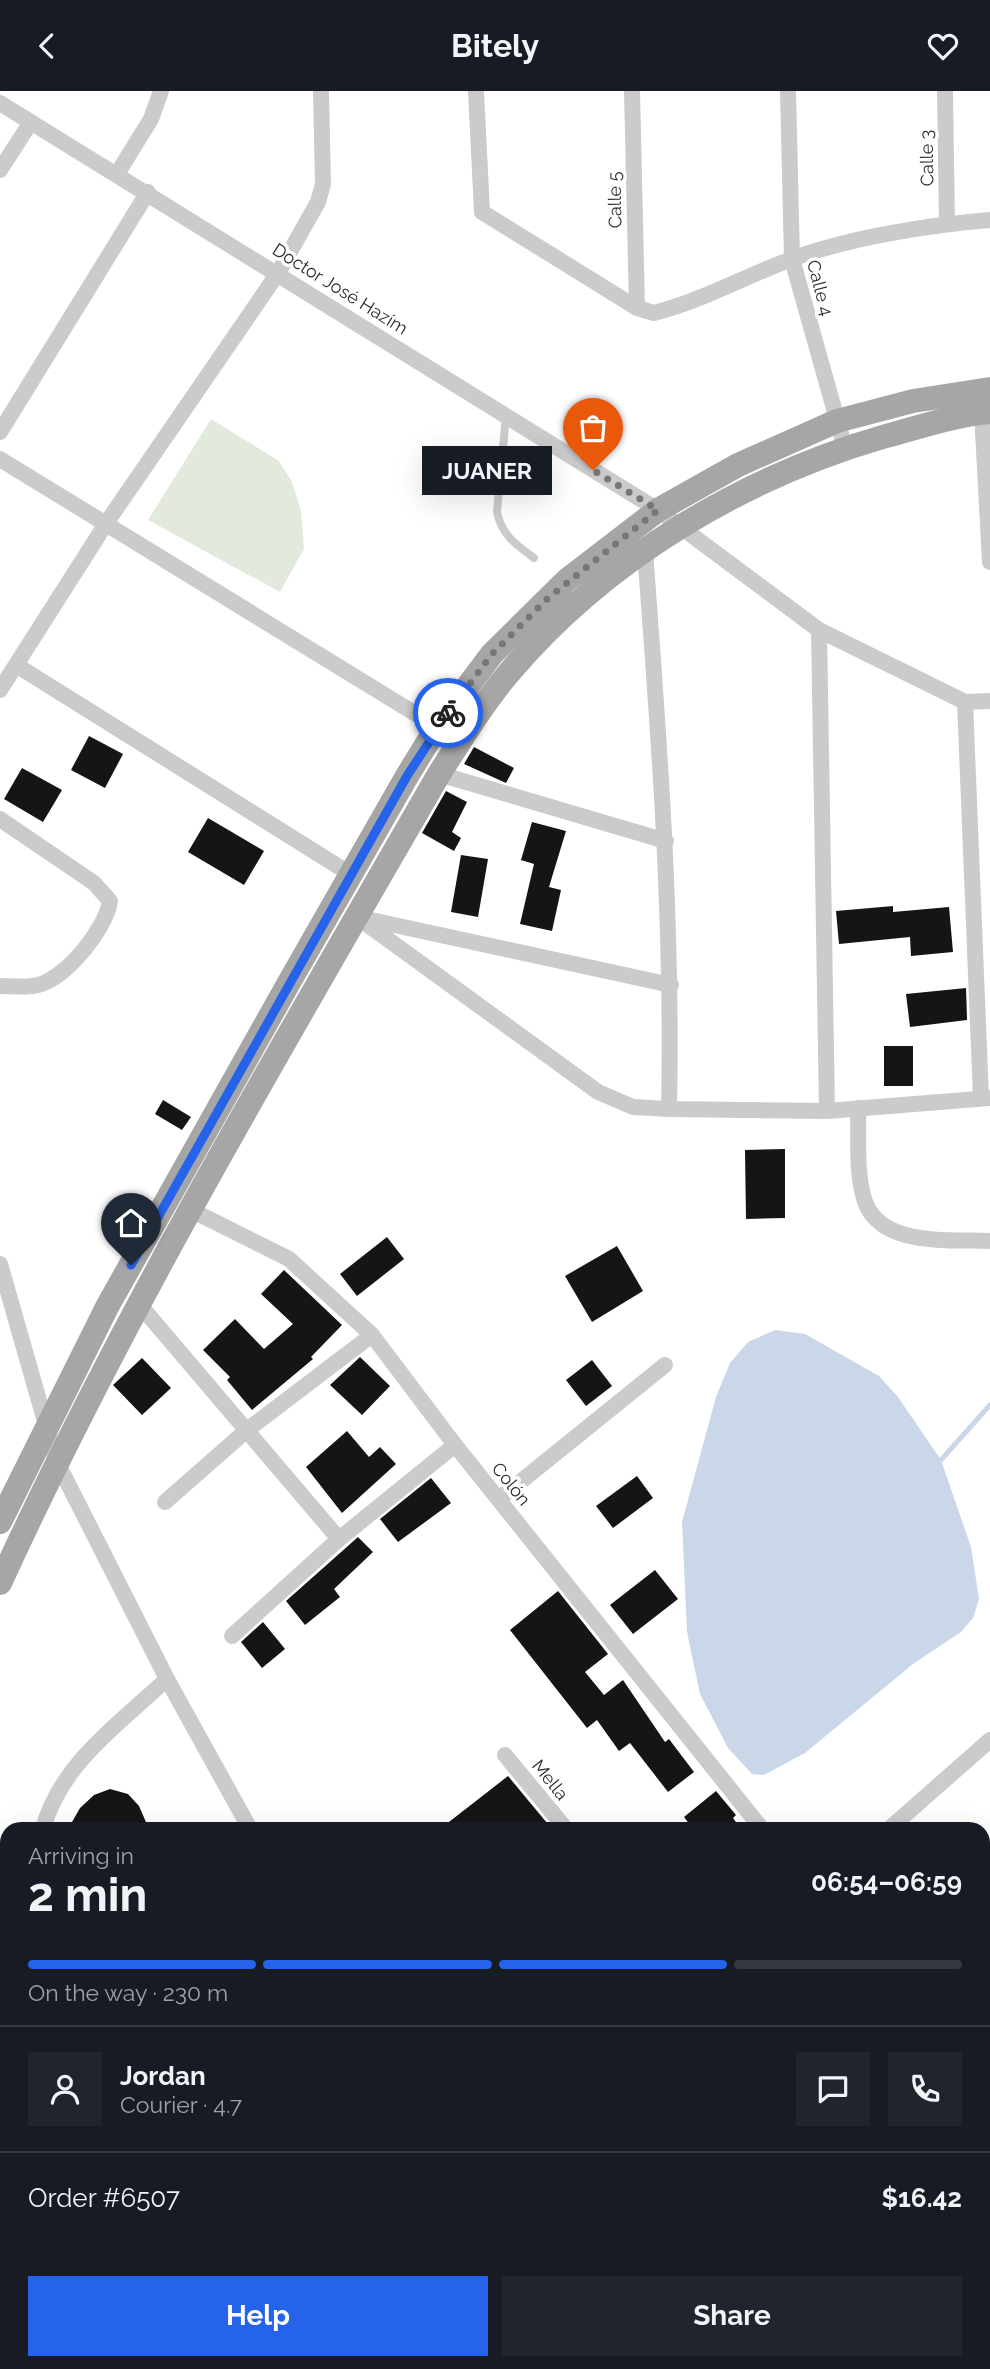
<!DOCTYPE html>
<html lang="en">
<head>
<meta charset="utf-8">
<style>
	:root { --surface:#171b24; --page:#20242c; --text:#f1f3f6; --muted:#9ea1a6; --line:#363941; --accent:#2563eb }
	body { margin:0; font-family:Raleway,sans-serif; background:var(--page); color:var(--text); height:100vh; display:flex; flex-direction:column; font-size:26px; white-space:nowrap }
	* { box-sizing:border-box; margin:0 }
	p { font-size:23px; color:var(--muted) }
	.icon { flex:none; width:38px; height:38px; fill:none; stroke:currentColor; stroke-width:2; stroke-linecap:round; stroke-linejoin:round }
	.map { position:relative; flex:1; overflow:hidden }
	.details { position:absolute; left:0px; top:1731px; width:990px; height:548px; display:flex; flex-direction:column; background:var(--surface); border-radius:21px 21px 0 0; box-shadow:0 7px 28px #0002 }
	.details>* { flex:none }
	.pin { position:absolute; display:grid; place-items:center; width:60px; height:60px; color:#fff; margin:-72px -30px; border-radius:50% 50% 50% 0; rotate:-45deg; box-shadow:0 0 7px #0007 }
	.pin .icon { rotate:45deg }
	.courier { position:absolute; display:grid; place-items:center; width:70px; height:70px; margin:-35px; border:5px solid #2563eb; border-radius:50%; background:#fff; color:#222; box-shadow:0 2px 9px #0007 }
	.bubble { position:absolute; height:49px; border-radius:0px; background:var(--surface); box-shadow:0 7px 28px #0002; font-size:23px; font-weight:700; line-height:49px; text-align:center }
	.overview em { font-style:normal; font-weight:700 }
	.overview div { display:flex; flex-direction:column-reverse }
	.overview { display:flex; align-items:center; justify-content:space-between; height:119px; padding:0 28px }
	h1 { font-size:46px; font-weight:700; line-height:52px }
	.bar { display:grid; grid-template-columns:repeat(4,1fr); gap:10px 7px; align-content:center; height:84px; padding:0 28px }
	.bar i { height:9px; border-radius:5px; background:var(--line) }
	.bar .active { background:var(--accent) }
	.bar p { grid-column:span 4 }
	.line { display:flex; align-items:center; gap:18px; padding:0 28px; border-top:2px solid var(--line) }
	.line div { flex:1 }
	.round { display:grid; place-items:center; flex:none; width:74px; height:74px; border-radius:0px; background:var(--page) }
	.button { display:flex; gap:14px; margin-top:auto; padding:14px 28px }
	.button a { flex:1; height:80px; border-radius:0px; background:var(--accent); color:#fff; font-size:28px; font-weight:700; line-height:80px; text-align:center }
	.button a+a { background:var(--page); color:var(--text) }
	header { display:flex; justify-content:space-between; align-items:center; height:91px; padding:0 28px; background:var(--surface); font-size:32px; font-weight:700 }
	.map>svg:first-child { display:block }
	.green { fill:#e2eadd }
	.water { fill:#cad7e9 }
	.lines { fill:none; stroke-linecap:round; stroke-linejoin:round }
	.stream { stroke:#cad7e9; stroke-width:5 }
	.building { fill:#151515 }
	.lane { stroke:#cbcbcb; stroke-width:8 }
	.street { stroke:#cbcbcb; stroke-width:16 }
	.secondary { stroke:#b8b8b8; stroke-width:23 }
	.primary { stroke:#a6a6a6; stroke-width:24 }
	.done { stroke:#777; stroke-width:7; stroke-dasharray:0 12.6 }
	.route { stroke:#2563eb; stroke-width:9 }
	.labels { text-anchor:middle; stroke-width:7; stroke-linejoin:round; paint-order:stroke }
	.street-label { font-size:18px; fill:#2e2e2e; stroke:#fff }
</style>
</head>
<body>
<header><svg class="icon" aria-label="back" viewBox="0 0 24 24"><path d="M15 5l-7 7 7 7"/></svg>Bitely<svg class="icon" aria-label="heart" viewBox="0 0 24 24"><path d="M12 20l-8-8c-3-5 5-10 8-4 3-6 11-1 8 4z"/></svg></header>
<div class="map">
<svg width="990" height="2278" viewBox="0 0 990 2278">
	<rect width="100%" height="100%" fill="#fff"/>
	<polygon class="green" points="211,328 279,370 292,391 301,420 304,458 280,501 148,429"/>
	<polygon class="water" points="775,1239 805,1243 879,1285 898,1306 941,1369 971,1456 979,1508 973,1527 961,1541 913,1573 805,1662 764,1684 752,1683 728,1657 700,1603 687,1541 682,1431 716,1306 730,1272 748,1251"/>
	<g class="lines">
		<polyline class="stream" points="941,1369 990,1314"/>
	</g>
	<g class="building">
		<polygon points="89,645 123,663 105,697 71,679"/>
		<polygon points="474,656 514,677 506,692 464,673"/>
		<polygon points="22,677 62,699 43,731 4,708"/>
		<polygon points="446,700 467,711 452,741 461,747 454,760 422,742"/>
		<polygon points="208,727 264,760 244,794 188,761"/>
		<polygon points="532,731 566,740 549,796 561,799 552,840 520,833 534,773 521,769"/>
		<polygon points="461,764 488,768 478,826 451,821"/>
		<polygon points="893,815 893,821 949,816 953,861 911,865 910,846 839,853 836,820"/>
		<polygon points="966,897 967,929 910,936 906,903"/>
		<rect x="884" y="955" width="29" height="40"/>
		<polygon points="163,1009 191,1026 182,1039 155,1023"/>
		<polygon points="785,1058 785,1127 746,1128 745,1059"/>
		<polygon points="387,1146 404,1168 357,1205 340,1183"/>
		<polygon points="617,1155 643,1200 592,1231 565,1185"/>
		<polygon points="284,1179 342,1234 311,1266 313,1268 252,1319 227,1289 230,1286 203,1259 235,1228 264,1258 293,1233 261,1203"/>
		<polygon points="360,1266 390,1295 362,1324 330,1294"/>
		<polygon points="142,1267 171,1297 142,1324 113,1294"/>
		<polygon points="592,1269 612,1295 586,1315 566,1289"/>
		<polygon points="347,1340 369,1366 380,1356 396,1373 342,1422 306,1376"/>
		<polygon points="637,1385 653,1407 613,1437 596,1415"/>
		<polygon points="431,1387 451,1412 398,1451 380,1428"/>
		<polygon points="358,1446 373,1461 334,1498 340,1506 305,1534 286,1510"/>
		<polygon points="655,1479 678,1508 633,1543 610,1514"/>
		<polygon points="558,1500 608,1563 585,1581 604,1604 623,1589 665,1651 669,1648 694,1681 668,1701 630,1652 619,1660 597,1629 587,1637 510,1539"/>
		<polygon points="263,1531 285,1558 262,1577 241,1551"/>
		<polygon points="508,1685 552,1738 440,1738"/>
		<polygon points="110,1698 128,1703 139,1715 149,1738 68,1738 80,1717 94,1704"/>
		<polygon points="716,1700 736,1724 733,1727 741,1738 693,1738 684,1726"/>
	</g>
	<g class="lines">
		<path class="lane" d="M506 325 497 421C502 444 515 453 534 467"/>
		<g class="street">
			<path d="M476 0 482 121 637 217 654 222C701 210 744 186 789 169 847 147 928 134 990 129"/>
			<polyline points="632,0 637,217"/>
			<polyline points="788,0 792,168 845,357"/>
			<polyline points="945,0 947,133"/>
			<polyline points="0,12 658,419 819,539 965,611 990,610"/>
			<polyline points="0,79 31,31"/>
			<polyline points="117,83 151,28 161,0"/>
			<polyline points="982,322 990,471"/>
			<polyline points="0,341 148,101"/>
			<polyline points="0,368 437,636"/>
			<path d="M645 460C659 646 673 831 669 1018"/>
			<polyline points="819,539 827,1020"/>
			<polyline points="16,574 352,784"/>
			<polyline points="0,599 107,431 278,182 318,111 323,93 321,0"/>
			<polyline points="965,611 981,1007"/>
			<polyline points="439,683 666,750"/>
			<path d="M0 728 94 792 110 810C106 838 66 887 38 894 27 897 12 895 0 895"/>
			<polyline points="357,826 598,1001 633,1016 669,1018 827,1020 990,1007"/>
			<polyline points="362,827 671,894"/>
			<path d="M858 1017C859 1045 856 1077 863 1104 875 1157 948 1148 990 1150"/>
			<polyline points="191,1119 289,1168 372,1244 455,1354 762,1738"/>
			<polyline points="0,1173 56,1369 167,1588 250,1738"/>
			<polyline points="139,1213 339,1448"/>
			<polyline points="499,1408 665,1274"/>
			<polyline points="165,1411 247,1339 372,1244"/>
			<polyline points="232,1545 339,1448 455,1354"/>
			<polyline points="505,1664 566,1738"/>
			<path d="M43 1738C60 1673 121 1631 167 1588"/>
			<polyline points="889,1738 990,1649"/>
			<polyline points="984,1953 990,1949"/>
			<polyline points="984,2013 990,2021"/>
			<polyline points="0,2190 7,2184"/>
			<polyline points="0,2257 7,2266"/>
			<polyline points="984,2263 990,2272"/>
			<polyline points="777,2272 782,2278"/>
			<polyline points="520,2278 529,2272"/>
		</g>
		<g class="secondary">
			<polyline points="0,1789 7,1792"/>
			<polyline points="0,2002 7,2011"/>
			<polyline points="201,2272 206,2278"/>
			<polyline points="463,2272 468,2278"/>
		</g>
		<g class="primary">
			<polyline points="0,1431 107,1216 291,888 407,685 437,636 492,563 567,489 658,419 738,374 837,330 913,310 990,298"/>
			<path d="M0 1492C128 1213 286 949 439 683 461 649 482 614 508 583 605 468 743 386 886 345 920 336 955 324 990 321"/>
		</g>
	</g>
	<g class="lines">
		<polyline class="done" points="448,622 492,563 547,508 658,419 593,379"/>
		<polyline class="route" points="131,1174 407,685 448,622"/>
	</g>
	<g class="labels">
		<g class="street-label">
			<text transform="translate(927 67) rotate(-91)" y="6">Calle 3</text>
			<text transform="translate(615 109) rotate(-91)" y="6">Calle 5</text>
			<text transform="translate(820 197) rotate(75)" y="6">Calle 4</text>
			<text transform="translate(340 198) rotate(32)" y="6">Doctor José Hazím</text>
			<text transform="translate(511 1393) rotate(51)" y="6">Colón</text>
			<text transform="translate(550 1689) rotate(51)" y="6">Mella</text>
		</g>
	</g>
</svg>
<div class="pin" style="left:593px;top:379px;background:#ea580c"><svg class="icon" aria-label="bag" viewBox="0 0 24 24"><path d="M5 8h14l-1 12H6zM9 8a3 3 0 0 1 6 0"/></svg></div>
<div class="pin" style="left:131px;top:1174px;background:#1f2937"><svg class="icon" aria-label="home" viewBox="0 0 24 24"><path d="M3 11l9-7 9 7M6 9v11h12V9"/></svg></div>
<div class="courier" style="left:448px;top:622px"><svg class="icon" aria-label="bike" viewBox="0 0 24 24"><circle cx="6" cy="16" r="4"/><circle cx="18" cy="16" r="4"/><path d="M6 16l4-8h5l3 8M10 8l3 8H6M13 5h3"/></svg></div>
<div class="bubble" style="left:422px;top:355px;width:130px">JUANER</div>
<section class="details">
<div class="overview"><div><h1>2 min</h1><p>Arriving in</p></div><em>06:54–06:59</em></div>
<div class="bar"><i class="active"></i><i class="active"></i><i class="active"></i><i></i><p>On the way · 230 m</p></div>
<div class="line" style="height:126px"><a class="round"><svg class="icon" aria-label="person" viewBox="0 0 24 24"><circle cx="12" cy="8" r="4"/><path d="M4 21q1-7 8-7t8 7"/></svg></a><div><b>Jordan</b><p>Courier · 4.7</p></div><a class="round"><svg class="icon" aria-label="chat" viewBox="0 0 24 24"><path d="M4 5h16v11H9l-5 4z"/></svg></a><a class="round"><svg class="icon" aria-label="phone" viewBox="0 0 24 24"><path d="M5 4h4l2 5-3 2q2 4 5 5l2-3 5 2v4C11 20 4 13 5 4z"/></svg></a></div>
<div class="line" style="height:91px"><div>Order #6507</div><b>$16.42</b></div>
<div class="button"><a>Help</a><a>Share</a></div>
</section>
</div>
</body>
</html>
